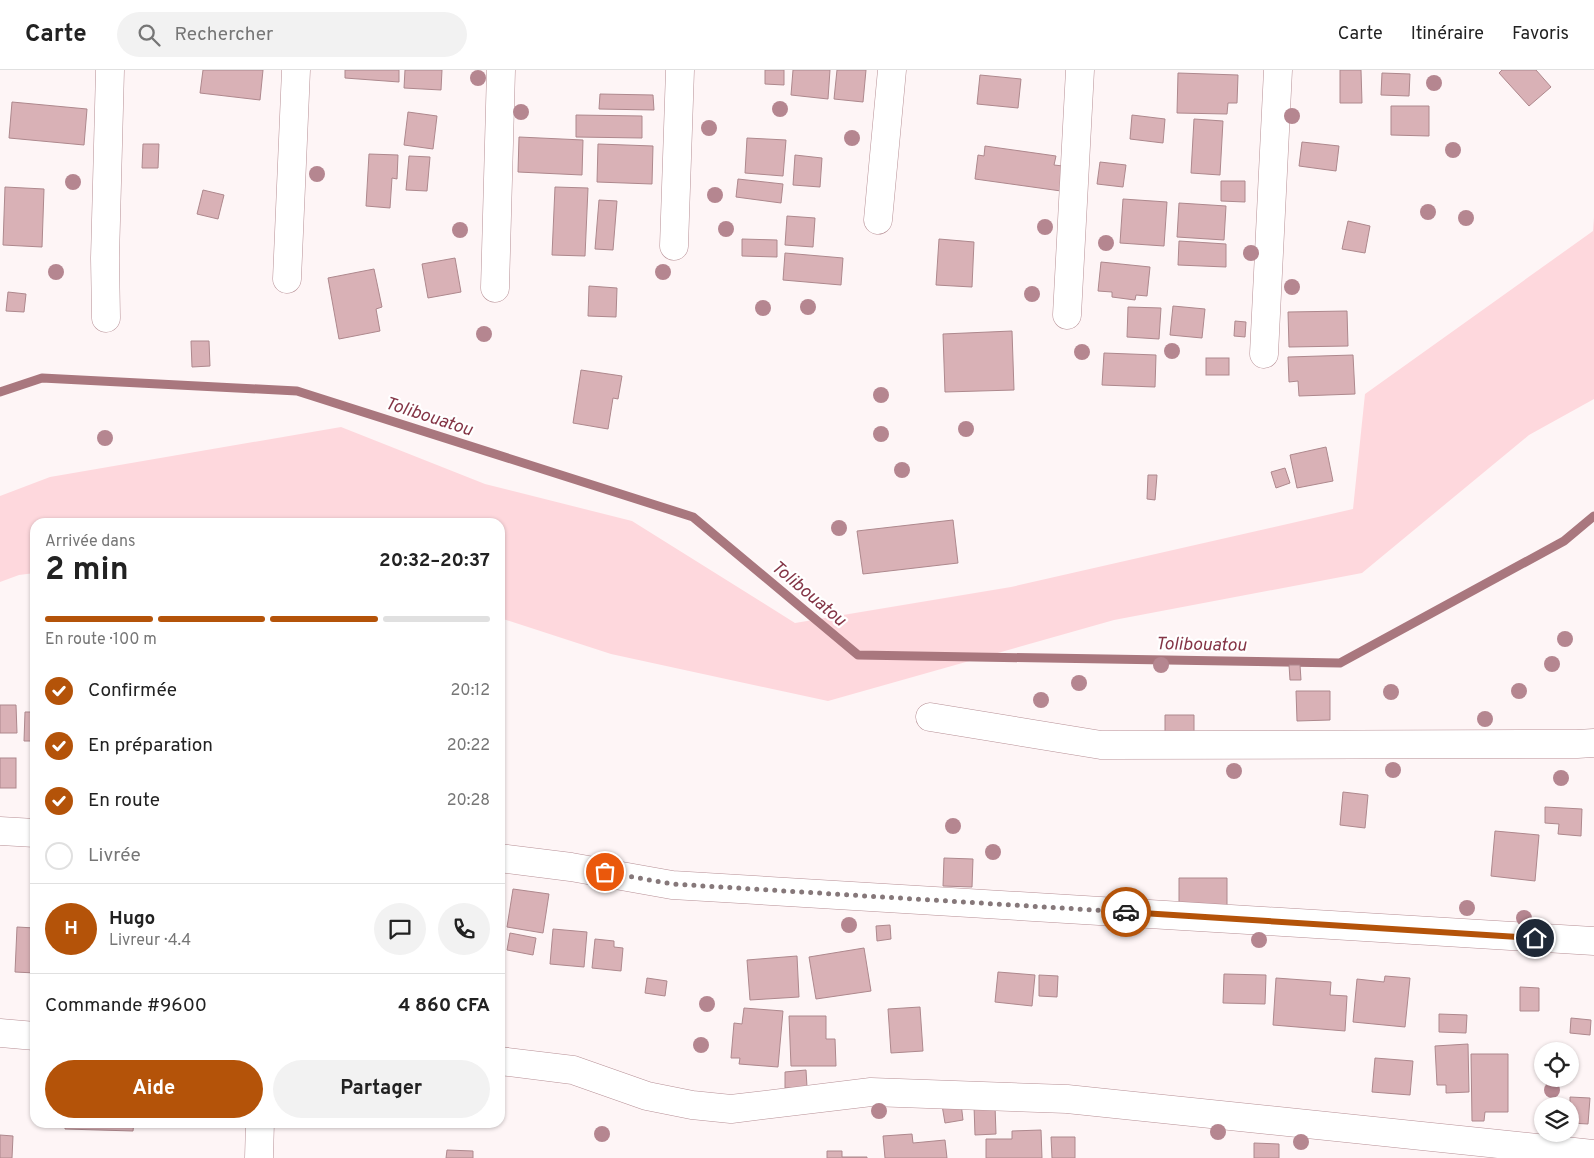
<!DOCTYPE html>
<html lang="fr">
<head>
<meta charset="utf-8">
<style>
	:root { --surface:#fff; --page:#f2f2f2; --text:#222; --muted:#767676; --line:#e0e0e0; --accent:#b45309 }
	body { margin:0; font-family:Overpass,sans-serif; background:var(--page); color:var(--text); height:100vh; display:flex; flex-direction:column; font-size:19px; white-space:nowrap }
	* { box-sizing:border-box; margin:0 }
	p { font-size:16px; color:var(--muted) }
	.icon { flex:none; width:28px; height:28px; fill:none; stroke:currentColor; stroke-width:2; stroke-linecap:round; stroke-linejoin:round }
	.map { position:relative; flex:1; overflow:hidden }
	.sheet { position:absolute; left:30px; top:448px; width:475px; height:610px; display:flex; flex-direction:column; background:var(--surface); border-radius:15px; box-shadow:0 1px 4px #0004 }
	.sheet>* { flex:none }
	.tools { position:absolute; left:1534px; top:972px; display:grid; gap:10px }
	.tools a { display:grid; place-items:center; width:45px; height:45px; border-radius:50%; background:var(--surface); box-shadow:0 1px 4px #0004; font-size:25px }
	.pin { position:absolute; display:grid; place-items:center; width:42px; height:42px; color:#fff; margin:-21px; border:2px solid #fff; border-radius:50%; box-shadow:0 1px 5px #0007 }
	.courier { position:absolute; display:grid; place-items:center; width:50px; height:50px; margin:-25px; border:4px solid #b45309; border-radius:50%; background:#fff; color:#222; box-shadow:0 1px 6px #0007 }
	.summary em { font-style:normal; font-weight:700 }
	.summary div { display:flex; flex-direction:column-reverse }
	.summary { display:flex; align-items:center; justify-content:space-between; height:85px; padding:0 15px }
	h1 { font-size:32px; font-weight:700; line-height:38px }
	.bar { display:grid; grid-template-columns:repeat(4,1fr); gap:8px 5px; align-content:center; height:60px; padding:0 15px }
	.bar i { height:6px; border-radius:4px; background:var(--line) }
	.bar .on { background:var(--accent) }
	.bar p { grid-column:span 4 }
	.line { display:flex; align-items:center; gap:12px; padding:0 15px; border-top:1px solid var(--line) }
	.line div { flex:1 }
	.round { display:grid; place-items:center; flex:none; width:52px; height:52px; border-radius:26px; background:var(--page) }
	ol { padding:0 15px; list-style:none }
	li { display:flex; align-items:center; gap:15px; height:55px }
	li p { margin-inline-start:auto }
	li .icon { padding:5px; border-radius:50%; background:var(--accent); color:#fff; stroke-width:4 }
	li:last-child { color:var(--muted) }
	li i { width:28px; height:28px; border:2px solid var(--line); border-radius:50% }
	.action { display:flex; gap:10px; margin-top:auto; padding:10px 15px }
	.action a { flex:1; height:58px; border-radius:30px; background:var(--accent); color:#fff; font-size:20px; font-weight:700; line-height:58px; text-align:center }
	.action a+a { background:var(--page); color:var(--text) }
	header { display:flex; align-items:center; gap:30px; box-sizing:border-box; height:70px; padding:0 25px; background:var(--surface); border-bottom:1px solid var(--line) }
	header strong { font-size:24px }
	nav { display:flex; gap:28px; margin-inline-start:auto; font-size:18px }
	.search { width:350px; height:45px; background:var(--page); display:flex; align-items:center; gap:12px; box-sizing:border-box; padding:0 18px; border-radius:28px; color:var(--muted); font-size:19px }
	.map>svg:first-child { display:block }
	.green { fill:#fed8dd }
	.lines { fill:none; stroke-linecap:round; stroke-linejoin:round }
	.stream { stroke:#a9777e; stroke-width:9 }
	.building { fill:#d9b1b6; stroke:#ae888d }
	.street-casing { stroke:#b79096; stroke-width:29 }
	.street { stroke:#fff; stroke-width:28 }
	.tree { fill:#b58690 }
	.done { stroke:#86787a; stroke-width:5; stroke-dasharray:0 9 }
	.route { stroke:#b45309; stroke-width:6 }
	.labels { text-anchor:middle; stroke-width:4.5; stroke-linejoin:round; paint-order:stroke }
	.water-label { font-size:18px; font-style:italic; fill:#843546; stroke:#fff }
</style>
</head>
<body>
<header>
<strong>Carte</strong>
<div class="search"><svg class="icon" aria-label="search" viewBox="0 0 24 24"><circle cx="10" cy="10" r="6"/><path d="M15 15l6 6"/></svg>Rechercher</div>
<nav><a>Carte</a><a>Itinéraire</a><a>Favoris</a></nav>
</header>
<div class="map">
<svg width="1594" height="1088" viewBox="0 0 1594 1088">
	<rect width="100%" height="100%" fill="#fef5f6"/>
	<polygon class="green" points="1594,147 1594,329 1529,365 1362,503 1114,550 828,631 611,584 500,548 500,452 35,452 35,503 19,505 0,512 0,426 50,407 341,357 485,414 632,451 795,553 1011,517 1353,439 1365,324 1593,161"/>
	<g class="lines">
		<polyline class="stream" points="0,322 42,308 297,321 693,447 858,585 1340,593 1564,471 1594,446"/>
	</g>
	<g class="building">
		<polygon points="203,0 263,0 260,30 200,23"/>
		<polygon points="345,0 399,0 399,12 345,8"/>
		<polygon points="405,0 442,0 441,20 404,18"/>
		<polygon points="765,0 784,0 784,15 765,14"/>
		<polygon points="793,0 830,0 828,29 791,25"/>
		<polygon points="837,0 866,0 863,32 834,29"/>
		<polygon points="1340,0 1361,0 1362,33 1340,33"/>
		<polygon points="1502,0 1536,0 1551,17 1529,36 1499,3"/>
		<polygon points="1178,3 1238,5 1237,33 1228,33 1227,44 1177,43"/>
		<polygon points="1382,3 1410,4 1409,26 1381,25"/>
		<polygon points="980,5 1021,9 1018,38 977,34"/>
		<polygon points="600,24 653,25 654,40 599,39"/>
		<polygon points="12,32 87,39 84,75 9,68"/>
		<polygon points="1391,36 1429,36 1429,66 1391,65"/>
		<polygon points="408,42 437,46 433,79 404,75"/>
		<polygon points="576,45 642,46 642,68 576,67"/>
		<polygon points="1132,45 1165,49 1163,73 1130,69"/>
		<polygon points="1194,49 1223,51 1220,105 1191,103"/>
		<polygon points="519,67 583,70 582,105 518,102"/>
		<polygon points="747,68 786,70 783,106 745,103"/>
		<polygon points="1302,72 1339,76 1336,101 1299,96"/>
		<polygon points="143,74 159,74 158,98 142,98"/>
		<polygon points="598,74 653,76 652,114 597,112"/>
		<polygon points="985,76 1056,86 1054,95 1063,96 1061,121 975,109 978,85 984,86"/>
		<polygon points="369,84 398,85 397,109 392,108 390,138 366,136"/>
		<polygon points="795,85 822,88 820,117 793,115"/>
		<polygon points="409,86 430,87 427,121 406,120"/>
		<polygon points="1100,92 1126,95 1123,117 1097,114"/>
		<polygon points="738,109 783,114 781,133 736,127"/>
		<polygon points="1221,111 1245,111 1245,132 1221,131"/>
		<polygon points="5,117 44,119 42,177 3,175"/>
		<polygon points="555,117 588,118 585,186 552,185"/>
		<polygon points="203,120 224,125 218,149 197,144"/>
		<polygon points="1123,129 1167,132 1164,176 1120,173"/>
		<polygon points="599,130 617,131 613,180 595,179"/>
		<polygon points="1179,133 1226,136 1224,170 1177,167"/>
		<polygon points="787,146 815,148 813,177 785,175"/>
		<polygon points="1348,151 1370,156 1365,183 1342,179"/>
		<polygon points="742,169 777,170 777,187 742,186"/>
		<polygon points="939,169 974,172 972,217 936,215"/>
		<polygon points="1179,171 1226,174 1226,197 1178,195"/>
		<polygon points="785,183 843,188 841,215 783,210"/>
		<polygon points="455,188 461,222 428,228 422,194"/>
		<polygon points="1101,192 1150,197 1147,226 1136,225 1135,230 1112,227 1112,222 1098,221"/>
		<polygon points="374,199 382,237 376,239 380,261 339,269 328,208"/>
		<polygon points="589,216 617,218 616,247 588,246"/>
		<polygon points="8,222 26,224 24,242 6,241"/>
		<polygon points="1173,236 1205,239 1202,268 1170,265"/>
		<polygon points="1128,237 1161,238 1159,269 1127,267"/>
		<polygon points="1347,241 1348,276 1289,277 1288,242"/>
		<polygon points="1235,251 1246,252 1245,267 1234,266"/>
		<polygon points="1012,261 1014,320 945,322 943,264"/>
		<polygon points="191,271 209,271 210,296 192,297"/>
		<polygon points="1104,283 1156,285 1155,317 1102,315"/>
		<polygon points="1353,285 1355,324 1299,326 1298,311 1289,312 1288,287"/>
		<rect x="1206" y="288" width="23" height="17"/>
		<polygon points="581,300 622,306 618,329 613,328 608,359 573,353"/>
		<polygon points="1326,377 1333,411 1297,418 1290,385"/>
		<polygon points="1285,398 1290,413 1276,418 1271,402"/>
		<polygon points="1148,405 1157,405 1155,430 1147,429"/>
		<polygon points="953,450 958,493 863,504 857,461"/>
		<polygon points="1289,595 1300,595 1301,610 1290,610"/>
		<polygon points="1296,621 1330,621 1330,650 1297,651"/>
		<polygon points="0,635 16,635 17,663 0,663"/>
		<polygon points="25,642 35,642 35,671 24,671"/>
		<polygon points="1165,645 1194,645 1194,668 1165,667"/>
		<rect x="0" y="688" width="16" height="30"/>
		<polygon points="1343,722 1368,725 1365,758 1340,755"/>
		<polygon points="1545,737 1582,739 1581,766 1558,764 1559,754 1545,753"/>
		<polygon points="1495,761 1539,765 1535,811 1491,806"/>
		<polygon points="944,788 973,789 972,817 943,816"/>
		<polygon points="1179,808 1227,808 1227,837 1179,836"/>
		<polygon points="513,819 549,824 543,863 507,857"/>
		<polygon points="890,855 891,869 877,871 876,856"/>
		<polygon points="17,857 35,858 35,903 15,902"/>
		<polygon points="553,859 587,862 584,897 550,894"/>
		<polygon points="510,863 536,868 533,885 507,880"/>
		<polygon points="595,869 614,871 614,877 623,878 621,901 592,898"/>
		<polygon points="864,878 871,921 816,929 809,887"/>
		<polygon points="797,886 799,927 750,930 747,890"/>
		<polygon points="998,902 1035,905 1032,936 995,932"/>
		<polygon points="1224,904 1266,905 1265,934 1223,933"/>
		<polygon points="1039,905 1058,906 1057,927 1039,926"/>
		<polygon points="1385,906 1410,908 1405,957 1353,952 1357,909 1384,912"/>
		<polygon points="647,908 667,911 665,926 645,923"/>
		<polygon points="1276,908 1331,912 1330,925 1347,926 1345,961 1273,955"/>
		<polygon points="1520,917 1539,918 1539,941 1520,941"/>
		<polygon points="920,937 923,981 891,983 888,939"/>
		<polygon points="744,938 783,941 778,997 739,994 740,988 731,988 734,953 742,954"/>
		<polygon points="1439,944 1467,945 1466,963 1439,962"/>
		<polygon points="789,946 826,946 826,969 835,969 836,996 791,996"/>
		<polygon points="1571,948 1591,950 1590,965 1570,963"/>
		<polygon points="1468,974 1469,1022 1446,1023 1446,1015 1437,1015 1435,976"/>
		<polygon points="1471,984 1508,984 1508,1042 1485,1042 1484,1051 1472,1051"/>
		<polygon points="1375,988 1413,991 1410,1025 1372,1022"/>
		<polygon points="806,1000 807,1017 785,1018 785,1002"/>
		<polygon points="1570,1027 1590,1028 1588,1054 1570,1053"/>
		<polygon points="961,1033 963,1050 945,1053 942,1035"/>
		<polygon points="974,1036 995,1036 996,1064 975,1065"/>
		<polygon points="65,1052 134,1052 133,1061 65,1059"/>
		<polygon points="1041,1060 1042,1088 986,1088 986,1069 1012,1069 1012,1061"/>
		<polygon points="912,1064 913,1073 945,1070 947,1088 885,1088 883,1066"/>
		<polygon points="0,1065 13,1066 12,1088 0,1088"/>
		<polygon points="1051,1067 1075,1067 1075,1088 1052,1088"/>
		<polygon points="1254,1073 1279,1074 1279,1088 1254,1088"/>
		<polygon points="447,1080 473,1081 473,1088 446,1088"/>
		<polygon points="827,1081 842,1081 842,1087 867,1087 867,1088 827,1088"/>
	</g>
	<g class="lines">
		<defs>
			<g id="street">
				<polyline points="878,150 892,0"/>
				<polyline points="674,176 680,0"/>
				<polyline points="287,209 296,0"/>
				<polyline points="495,218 501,0"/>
				<polyline points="1067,245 1080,0"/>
				<polyline points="106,248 105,188 110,0"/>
				<polyline points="1264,284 1278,0"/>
				<polyline points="930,647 1101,675 1577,674 1594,673"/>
				<polyline points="0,761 35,763"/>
				<polyline points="500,788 571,797 672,815 1594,871"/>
				<polyline points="0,963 35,966"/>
				<polyline points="500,991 573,1000 647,1026 692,1035 731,1039 871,1022 1067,1029 1594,1084"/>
				<polyline points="259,1088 260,1052"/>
			</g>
		</defs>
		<use href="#street" class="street-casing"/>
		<use href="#street" class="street"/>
	</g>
	<g class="tree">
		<circle cx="478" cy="8" r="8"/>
		<circle cx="1434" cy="13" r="8"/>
		<circle cx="780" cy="39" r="8"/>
		<circle cx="521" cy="42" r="8"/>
		<circle cx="1292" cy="46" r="8"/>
		<circle cx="709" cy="58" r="8"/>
		<circle cx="852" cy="68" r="8"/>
		<circle cx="1453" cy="80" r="8"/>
		<circle cx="317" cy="104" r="8"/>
		<circle cx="73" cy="112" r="8"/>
		<circle cx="715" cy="125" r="8"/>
		<circle cx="1428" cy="142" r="8"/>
		<circle cx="1466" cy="148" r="8"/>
		<circle cx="1045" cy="157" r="8"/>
		<circle cx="726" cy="159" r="8"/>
		<circle cx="460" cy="160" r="8"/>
		<circle cx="1106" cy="173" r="8"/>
		<circle cx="1251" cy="183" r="8"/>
		<circle cx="56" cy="202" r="8"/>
		<circle cx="663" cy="202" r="8"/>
		<circle cx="1292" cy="217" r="8"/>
		<circle cx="1032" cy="224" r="8"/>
		<circle cx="808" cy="237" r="8"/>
		<circle cx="763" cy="238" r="8"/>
		<circle cx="484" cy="264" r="8"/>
		<circle cx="1172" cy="281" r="8"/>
		<circle cx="1082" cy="282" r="8"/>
		<circle cx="881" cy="325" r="8"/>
		<circle cx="966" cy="359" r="8"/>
		<circle cx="881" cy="364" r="8"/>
		<circle cx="105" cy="368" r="8"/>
		<circle cx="902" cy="400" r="8"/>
		<circle cx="839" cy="458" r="8"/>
		<circle cx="1565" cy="569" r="8"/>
		<circle cx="1552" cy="594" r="8"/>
		<circle cx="1161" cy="595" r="8"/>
		<circle cx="1079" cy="613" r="8"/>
		<circle cx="1519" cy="621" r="8"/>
		<circle cx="1391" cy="622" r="8"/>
		<circle cx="1041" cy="630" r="8"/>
		<circle cx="1485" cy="649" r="8"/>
		<circle cx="1393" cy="700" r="8"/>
		<circle cx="1234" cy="701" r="8"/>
		<circle cx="1561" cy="708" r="8"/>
		<circle cx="953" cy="756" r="8"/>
		<circle cx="993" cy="782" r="8"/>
		<circle cx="1467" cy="838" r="8"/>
		<circle cx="1524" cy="848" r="8"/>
		<circle cx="849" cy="855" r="8"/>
		<circle cx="1259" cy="870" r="8"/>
		<circle cx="707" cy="934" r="8"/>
		<circle cx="701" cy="975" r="8"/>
		<circle cx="1552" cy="1020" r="8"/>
		<circle cx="879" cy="1041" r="8"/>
		<circle cx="1218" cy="1062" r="8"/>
		<circle cx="602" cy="1064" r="8"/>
		<circle cx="1301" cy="1072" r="8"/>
	</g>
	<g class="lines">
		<polyline class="done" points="605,802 672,814 1126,842"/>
		<polyline class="route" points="1126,842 1535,868"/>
	</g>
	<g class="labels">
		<g class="water-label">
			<text transform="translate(429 346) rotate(18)" y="6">Tolibouatou</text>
			<text transform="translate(809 523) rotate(40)" y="6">Tolibouatou</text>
			<text transform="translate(1201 574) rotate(1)" y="6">Tolibouatou</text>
		</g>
	</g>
</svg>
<div class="tools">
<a><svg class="icon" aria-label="locate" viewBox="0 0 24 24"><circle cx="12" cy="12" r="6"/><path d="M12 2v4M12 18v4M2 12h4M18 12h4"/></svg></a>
<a><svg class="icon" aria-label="layers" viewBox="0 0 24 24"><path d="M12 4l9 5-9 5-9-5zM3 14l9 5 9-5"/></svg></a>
</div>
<div class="pin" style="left:605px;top:802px;background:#ea580c"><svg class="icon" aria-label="bag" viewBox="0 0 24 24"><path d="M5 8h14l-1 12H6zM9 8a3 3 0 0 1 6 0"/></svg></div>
<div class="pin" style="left:1535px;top:868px;background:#1f2937"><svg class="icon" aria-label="home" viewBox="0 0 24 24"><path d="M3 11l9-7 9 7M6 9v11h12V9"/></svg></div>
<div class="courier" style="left:1126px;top:842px"><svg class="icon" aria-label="car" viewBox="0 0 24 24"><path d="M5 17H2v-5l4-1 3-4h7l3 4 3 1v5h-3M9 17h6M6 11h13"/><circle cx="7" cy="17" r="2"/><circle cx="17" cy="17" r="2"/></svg></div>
<section class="sheet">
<div class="summary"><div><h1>2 min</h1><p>Arrivée dans</p></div><em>20:32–20:37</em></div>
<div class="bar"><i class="on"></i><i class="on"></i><i class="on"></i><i></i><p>En route · 100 m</p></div>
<ol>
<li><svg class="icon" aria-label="check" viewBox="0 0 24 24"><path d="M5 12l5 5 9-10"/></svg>Confirmée<p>20:12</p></li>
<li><svg class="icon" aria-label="check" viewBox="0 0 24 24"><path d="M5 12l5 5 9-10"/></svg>En préparation<p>20:22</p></li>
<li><svg class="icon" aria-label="check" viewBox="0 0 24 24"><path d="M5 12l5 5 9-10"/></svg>En route<p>20:28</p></li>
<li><i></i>Livrée</li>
</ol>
<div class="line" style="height:90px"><b class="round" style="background:var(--accent);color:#fff">H</b><div><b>Hugo</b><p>Livreur · 4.4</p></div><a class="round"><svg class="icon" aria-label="chat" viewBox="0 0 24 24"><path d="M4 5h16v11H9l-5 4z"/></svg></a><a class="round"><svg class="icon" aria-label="phone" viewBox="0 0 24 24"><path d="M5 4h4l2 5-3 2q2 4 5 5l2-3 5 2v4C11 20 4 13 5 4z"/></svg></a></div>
<div class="line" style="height:65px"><div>Commande #9600</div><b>4 860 CFA</b></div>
<div class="action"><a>Aide</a><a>Partager</a></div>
</section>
</div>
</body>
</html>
